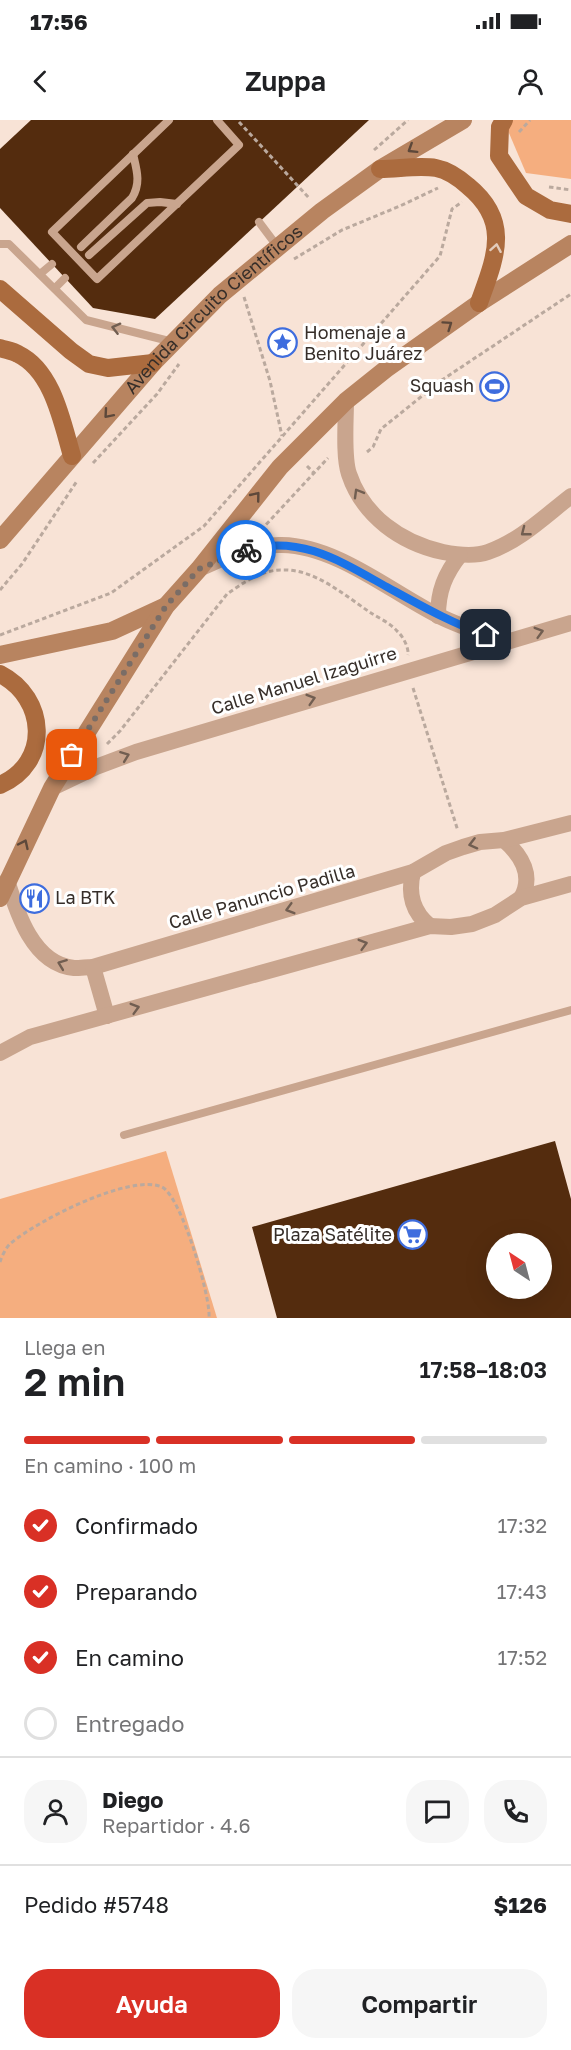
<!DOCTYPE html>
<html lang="es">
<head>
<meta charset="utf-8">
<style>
	:root { --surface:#fff; --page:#f6f6f6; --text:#202124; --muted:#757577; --line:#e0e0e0; --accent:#d93025 }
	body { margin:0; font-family:"Golos Text",sans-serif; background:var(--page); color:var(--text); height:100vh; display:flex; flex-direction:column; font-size:22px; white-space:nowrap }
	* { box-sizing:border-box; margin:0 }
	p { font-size:20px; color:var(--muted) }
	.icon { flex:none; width:33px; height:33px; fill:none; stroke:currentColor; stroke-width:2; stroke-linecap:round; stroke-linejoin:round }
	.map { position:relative; height:1198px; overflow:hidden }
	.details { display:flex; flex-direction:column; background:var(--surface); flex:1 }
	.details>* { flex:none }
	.needle { width:39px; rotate:324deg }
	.fabs { position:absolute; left:486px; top:1113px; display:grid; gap:12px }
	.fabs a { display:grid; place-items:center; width:66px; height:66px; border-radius:50%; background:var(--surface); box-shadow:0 6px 24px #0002; font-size:30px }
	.pin { position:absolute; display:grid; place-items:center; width:51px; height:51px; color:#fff; margin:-26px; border-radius:12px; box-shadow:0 3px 9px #0006 }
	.courier { position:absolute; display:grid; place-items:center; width:60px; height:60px; margin:-30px; border:4px solid #1a73e8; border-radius:50%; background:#fff; color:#222; box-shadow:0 2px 8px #0007 }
	.headline em { font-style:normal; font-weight:600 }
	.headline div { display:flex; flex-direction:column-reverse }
	.headline { display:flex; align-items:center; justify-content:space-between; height:102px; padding:0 24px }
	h1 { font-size:39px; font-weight:600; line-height:45px }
	.bar { display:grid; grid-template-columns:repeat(4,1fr); gap:9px 6px; align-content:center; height:72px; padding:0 24px }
	.bar i { height:8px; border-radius:4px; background:var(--line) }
	.bar .current { background:var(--accent) }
	.bar p { grid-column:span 4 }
	.line { display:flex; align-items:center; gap:15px; padding:0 24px; border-top:2px solid var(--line) }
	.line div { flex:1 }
	.round { display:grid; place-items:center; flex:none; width:63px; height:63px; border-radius:24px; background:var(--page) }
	ol { padding:0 24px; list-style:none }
	li { display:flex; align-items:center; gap:18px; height:66px }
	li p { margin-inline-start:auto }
	li .icon { padding:6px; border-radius:50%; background:var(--accent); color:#fff; stroke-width:4 }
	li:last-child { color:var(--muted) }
	li i { width:33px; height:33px; border:3px solid var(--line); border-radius:50% }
	.button { display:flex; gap:12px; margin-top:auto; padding:12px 24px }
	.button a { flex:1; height:69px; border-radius:24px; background:var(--accent); color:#fff; font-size:24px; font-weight:600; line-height:69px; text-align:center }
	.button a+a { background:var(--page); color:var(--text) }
	.status { display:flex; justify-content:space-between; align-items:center; height:42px; padding:0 30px; background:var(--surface); direction:ltr }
	.status svg { height:16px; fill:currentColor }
	header { display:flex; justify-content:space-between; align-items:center; height:78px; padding:0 24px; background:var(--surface); font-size:27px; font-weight:600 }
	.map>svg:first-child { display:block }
	.green { fill:#f5ae7f }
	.building { fill:#542c0e; fill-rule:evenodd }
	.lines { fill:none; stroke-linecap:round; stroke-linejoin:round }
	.path { stroke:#baa99e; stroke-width:3; stroke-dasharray:4.5 3; stroke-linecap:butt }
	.lane { stroke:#c9a58e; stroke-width:8 }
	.street { stroke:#c9a58e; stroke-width:16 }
	.secondary { stroke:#b88460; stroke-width:18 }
	.primary { stroke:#ab6b3e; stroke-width:18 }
	.oneway { stroke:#5d483a }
	.oneway2 { stroke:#e2cbbb }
	.oneway3 { stroke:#715e51 }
	.done { stroke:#7a6d66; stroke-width:6; stroke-dasharray:0 10.8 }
	.route { stroke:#1a73e8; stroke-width:8 }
	.labels { text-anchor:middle; stroke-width:6; stroke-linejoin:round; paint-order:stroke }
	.street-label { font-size:18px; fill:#362e29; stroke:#fff }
	.poi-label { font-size:18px; fill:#362e29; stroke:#fff; text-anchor:start }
</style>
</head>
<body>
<div class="status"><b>17:56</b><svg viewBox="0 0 49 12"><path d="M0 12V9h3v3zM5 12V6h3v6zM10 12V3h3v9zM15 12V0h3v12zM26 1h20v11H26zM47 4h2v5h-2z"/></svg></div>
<header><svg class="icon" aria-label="back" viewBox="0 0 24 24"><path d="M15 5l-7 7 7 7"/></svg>Zuppa<svg class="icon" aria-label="person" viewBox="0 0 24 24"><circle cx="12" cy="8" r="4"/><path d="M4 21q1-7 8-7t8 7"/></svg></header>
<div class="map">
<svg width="571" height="1198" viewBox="0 0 571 1198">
	<rect width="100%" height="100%" fill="#f8e3d6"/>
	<g class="green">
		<polygon points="510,0 571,0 571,59 526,53 506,6"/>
		<polygon points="166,1031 217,1198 0,1198 0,1079"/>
	</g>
	<g class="building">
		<polygon points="31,0 369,0 155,199 93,188 0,88 0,29"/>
		<path d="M555 1021 571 1079V1198H277L252 1107ZM496 1124H542V1168H496Z"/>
	</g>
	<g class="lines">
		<g class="path">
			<polyline points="239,2 310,79"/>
			<polyline points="519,12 530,0"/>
			<polyline points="374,30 408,0"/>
			<polyline points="549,67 571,70"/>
			<polyline points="294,139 342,110 400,86 438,68"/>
			<polyline points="244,177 270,261 282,316"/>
			<polyline points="367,332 373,327 381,309 442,260 571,174"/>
			<polyline points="93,343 157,274 179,244"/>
			<polyline points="307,346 314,353"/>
			<polyline points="261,410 328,338"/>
			<polyline points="0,470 22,444 77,361"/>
			<polyline points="0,515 111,473 204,406 440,136 452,89 462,82"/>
			<polyline points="413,568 458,711"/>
			<path d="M107 624 120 611 227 474C243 463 261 450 281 450 314 448 344 475 371 493 379 498 390 503 397 511 403 516 409 528 408 535"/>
			<path d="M0 1142C2 1136 6 1127 11 1123 37 1101 130 1053 162 1067 181 1076 211 1177 209 1198"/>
		</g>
		<g class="lane">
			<polyline points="169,0 52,112 97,159 239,25 217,0"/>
			<polyline points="259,102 277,126"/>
			<polyline points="0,124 9,124 86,200 173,222"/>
			<path d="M81 127 132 78C141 63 137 51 133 34"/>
			<polyline points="89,135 147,83 160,82 177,84"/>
			<polyline points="40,154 52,144"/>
			<polyline points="55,168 65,158"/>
			<polyline points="124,1015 571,890"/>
		</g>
		<g class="street">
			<path d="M346 281C346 300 343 337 349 354 363 396 401 423 443 432 458 435 474 437 488 432 520 421 545 396 571 376"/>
			<path d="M199 449C226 437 252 424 282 425 337 426 391 472 439 496 461 507 484 514 507 522"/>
			<path d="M438 496C438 471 445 454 460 435"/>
			<polyline points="52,668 96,647 136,632 571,503"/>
			<path d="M504 720C522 736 534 756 521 778"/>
			<path d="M413 752C408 773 412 792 430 806"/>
			<path d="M7 760C17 793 33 844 74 848 81 848 87 847 93 847L413 752 446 733 463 727 480 722 504 720 571 703"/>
			<polyline points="93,847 107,896"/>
			<polyline points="0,933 30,917 430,806 451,807 472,804 495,795 521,778 571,764"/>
		</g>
		<g class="secondary">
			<path id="s1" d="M0 420 153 243 220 175 322 91 380 49 463 0"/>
			<polyline points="0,535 112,511 164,487"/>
			<polyline points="0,778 52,668 166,486 199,449 280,347 346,281 386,249 479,183 571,124"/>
		</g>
		<g class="primary">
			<polyline points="504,0 500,7 499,36 526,76 550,90 571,94"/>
			<path d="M380 49C398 49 419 45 436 48 447 50 460 59 468 66 512 102 495 138 479 183"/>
			<polyline points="0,169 71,231 89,244 108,248 153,243"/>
			<path d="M0 228C6 230 13 231 18 234 53 251 62 302 72 336"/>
			<path d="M0 554C47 578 51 643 0 665"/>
		</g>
	</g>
	<defs><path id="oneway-chevron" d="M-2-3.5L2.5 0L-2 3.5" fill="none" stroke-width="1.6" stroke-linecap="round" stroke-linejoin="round" transform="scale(1.5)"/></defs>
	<g class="oneway">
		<use href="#oneway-chevron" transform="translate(412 29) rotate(148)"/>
		<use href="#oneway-chevron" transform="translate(448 205) rotate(-35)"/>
		<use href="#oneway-chevron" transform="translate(108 294) rotate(131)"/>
		<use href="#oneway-chevron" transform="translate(256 376) rotate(-51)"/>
		<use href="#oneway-chevron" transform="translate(24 724) rotate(-65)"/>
	</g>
	<use class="oneway2" href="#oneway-chevron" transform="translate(496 128) rotate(-80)"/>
	<g class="oneway3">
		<use href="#oneway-chevron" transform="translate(116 208) rotate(-166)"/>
		<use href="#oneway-chevron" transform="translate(358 373) rotate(-120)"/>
		<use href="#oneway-chevron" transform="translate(525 412) rotate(142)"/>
		<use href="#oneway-chevron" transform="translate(539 512) rotate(-16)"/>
		<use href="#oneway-chevron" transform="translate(311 579) rotate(-17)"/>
		<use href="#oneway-chevron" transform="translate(125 636) rotate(-21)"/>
		<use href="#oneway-chevron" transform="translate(473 724) rotate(166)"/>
		<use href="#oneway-chevron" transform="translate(290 789) rotate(164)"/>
		<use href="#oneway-chevron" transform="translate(363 824) rotate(-16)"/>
		<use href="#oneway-chevron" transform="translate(62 844) rotate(-159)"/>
		<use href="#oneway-chevron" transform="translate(135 888) rotate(-16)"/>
	</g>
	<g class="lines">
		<polyline class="done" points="72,635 166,486 199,449 246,430"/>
		<path class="route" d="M246 430C300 414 342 442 387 467 420 485 451 503 486 515"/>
	</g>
	<defs>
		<symbol id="sight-ring" viewBox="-11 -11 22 22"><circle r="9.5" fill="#fff" stroke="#3e6dde" stroke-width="1.5"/><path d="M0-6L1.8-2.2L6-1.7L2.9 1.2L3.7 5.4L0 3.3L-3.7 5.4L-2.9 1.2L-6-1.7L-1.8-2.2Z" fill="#3e6dde"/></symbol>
		<symbol id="stadium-ring" viewBox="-11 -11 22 22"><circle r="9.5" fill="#fff" stroke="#3e6dde" stroke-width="1.5"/><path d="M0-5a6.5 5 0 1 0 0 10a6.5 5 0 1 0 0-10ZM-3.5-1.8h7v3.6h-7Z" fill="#3e6dde"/></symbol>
		<symbol id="restaurant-ring" viewBox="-11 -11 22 22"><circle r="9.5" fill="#fff" stroke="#3e6dde" stroke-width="1.5"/><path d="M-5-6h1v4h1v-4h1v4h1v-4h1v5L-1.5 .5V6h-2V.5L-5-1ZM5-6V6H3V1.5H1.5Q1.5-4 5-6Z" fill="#3e6dde"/></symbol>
		<symbol id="supermarket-ring" viewBox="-11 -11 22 22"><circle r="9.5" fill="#fff" stroke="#3e6dde" stroke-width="1.5"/><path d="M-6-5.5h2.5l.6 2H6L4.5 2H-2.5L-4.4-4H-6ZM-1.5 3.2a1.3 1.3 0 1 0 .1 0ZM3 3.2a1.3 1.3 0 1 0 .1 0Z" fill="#3e6dde"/></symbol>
	</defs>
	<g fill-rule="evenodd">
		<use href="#sight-ring" x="266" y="206" width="33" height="33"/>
		<use href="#stadium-ring" x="478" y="250" width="33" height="33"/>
		<use href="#restaurant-ring" x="18" y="762" width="33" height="33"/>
		<use href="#supermarket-ring" x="396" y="1098" width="33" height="33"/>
	</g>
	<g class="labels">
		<g class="street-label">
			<text dy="6" stroke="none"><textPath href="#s1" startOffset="315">Avenida Circuito Científicos</textPath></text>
			<text transform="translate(304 561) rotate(-17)" y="6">Calle Manuel Izaguirre</text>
			<text transform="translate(262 777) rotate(-16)" y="6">Calle Panuncio Padilla</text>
		</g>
		<g class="poi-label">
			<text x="304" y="219">Homenaje a<tspan x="304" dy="21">Benito Juárez</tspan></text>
			<text x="474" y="272" text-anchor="end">Squash</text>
			<text x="55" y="784">La BTK</text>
			<text x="392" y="1121" text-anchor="end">Plaza Satélite</text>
		</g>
	</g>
</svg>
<div class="fabs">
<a><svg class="needle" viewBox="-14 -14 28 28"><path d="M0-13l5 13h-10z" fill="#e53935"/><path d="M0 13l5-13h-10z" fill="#757577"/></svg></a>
</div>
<div class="pin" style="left:72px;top:635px;background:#ea580c"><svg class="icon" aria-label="bag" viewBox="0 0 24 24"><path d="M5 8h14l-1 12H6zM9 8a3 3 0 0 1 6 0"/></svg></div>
<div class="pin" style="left:486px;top:515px;background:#1f2937"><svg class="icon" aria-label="home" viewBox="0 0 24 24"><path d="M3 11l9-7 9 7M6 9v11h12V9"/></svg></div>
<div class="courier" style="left:246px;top:430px"><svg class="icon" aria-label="bike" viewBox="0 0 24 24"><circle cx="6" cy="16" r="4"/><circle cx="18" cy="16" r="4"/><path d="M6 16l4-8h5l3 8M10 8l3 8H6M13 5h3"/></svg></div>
</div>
<section class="details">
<div class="headline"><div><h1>2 min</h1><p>Llega en</p></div><em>17:58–18:03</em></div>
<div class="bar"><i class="current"></i><i class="current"></i><i class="current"></i><i></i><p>En camino · 100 m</p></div>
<ol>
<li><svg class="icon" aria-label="check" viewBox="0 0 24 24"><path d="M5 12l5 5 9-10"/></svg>Confirmado<p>17:32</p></li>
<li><svg class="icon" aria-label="check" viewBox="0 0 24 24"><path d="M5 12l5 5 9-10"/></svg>Preparando<p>17:43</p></li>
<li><svg class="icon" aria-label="check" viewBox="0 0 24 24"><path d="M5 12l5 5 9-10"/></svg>En camino<p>17:52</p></li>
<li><i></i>Entregado</li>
</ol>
<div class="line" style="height:108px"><a class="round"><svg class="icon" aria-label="person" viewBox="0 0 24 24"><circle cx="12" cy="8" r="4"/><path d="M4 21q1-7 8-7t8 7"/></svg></a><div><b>Diego</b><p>Repartidor · 4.6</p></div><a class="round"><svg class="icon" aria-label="chat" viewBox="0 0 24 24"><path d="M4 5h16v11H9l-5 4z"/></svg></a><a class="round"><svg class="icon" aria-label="phone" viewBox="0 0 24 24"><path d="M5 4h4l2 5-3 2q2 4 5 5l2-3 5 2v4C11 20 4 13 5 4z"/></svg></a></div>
<div class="line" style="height:78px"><div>Pedido #5748</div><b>$126</b></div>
<div class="button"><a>Ayuda</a><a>Compartir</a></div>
</section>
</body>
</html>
